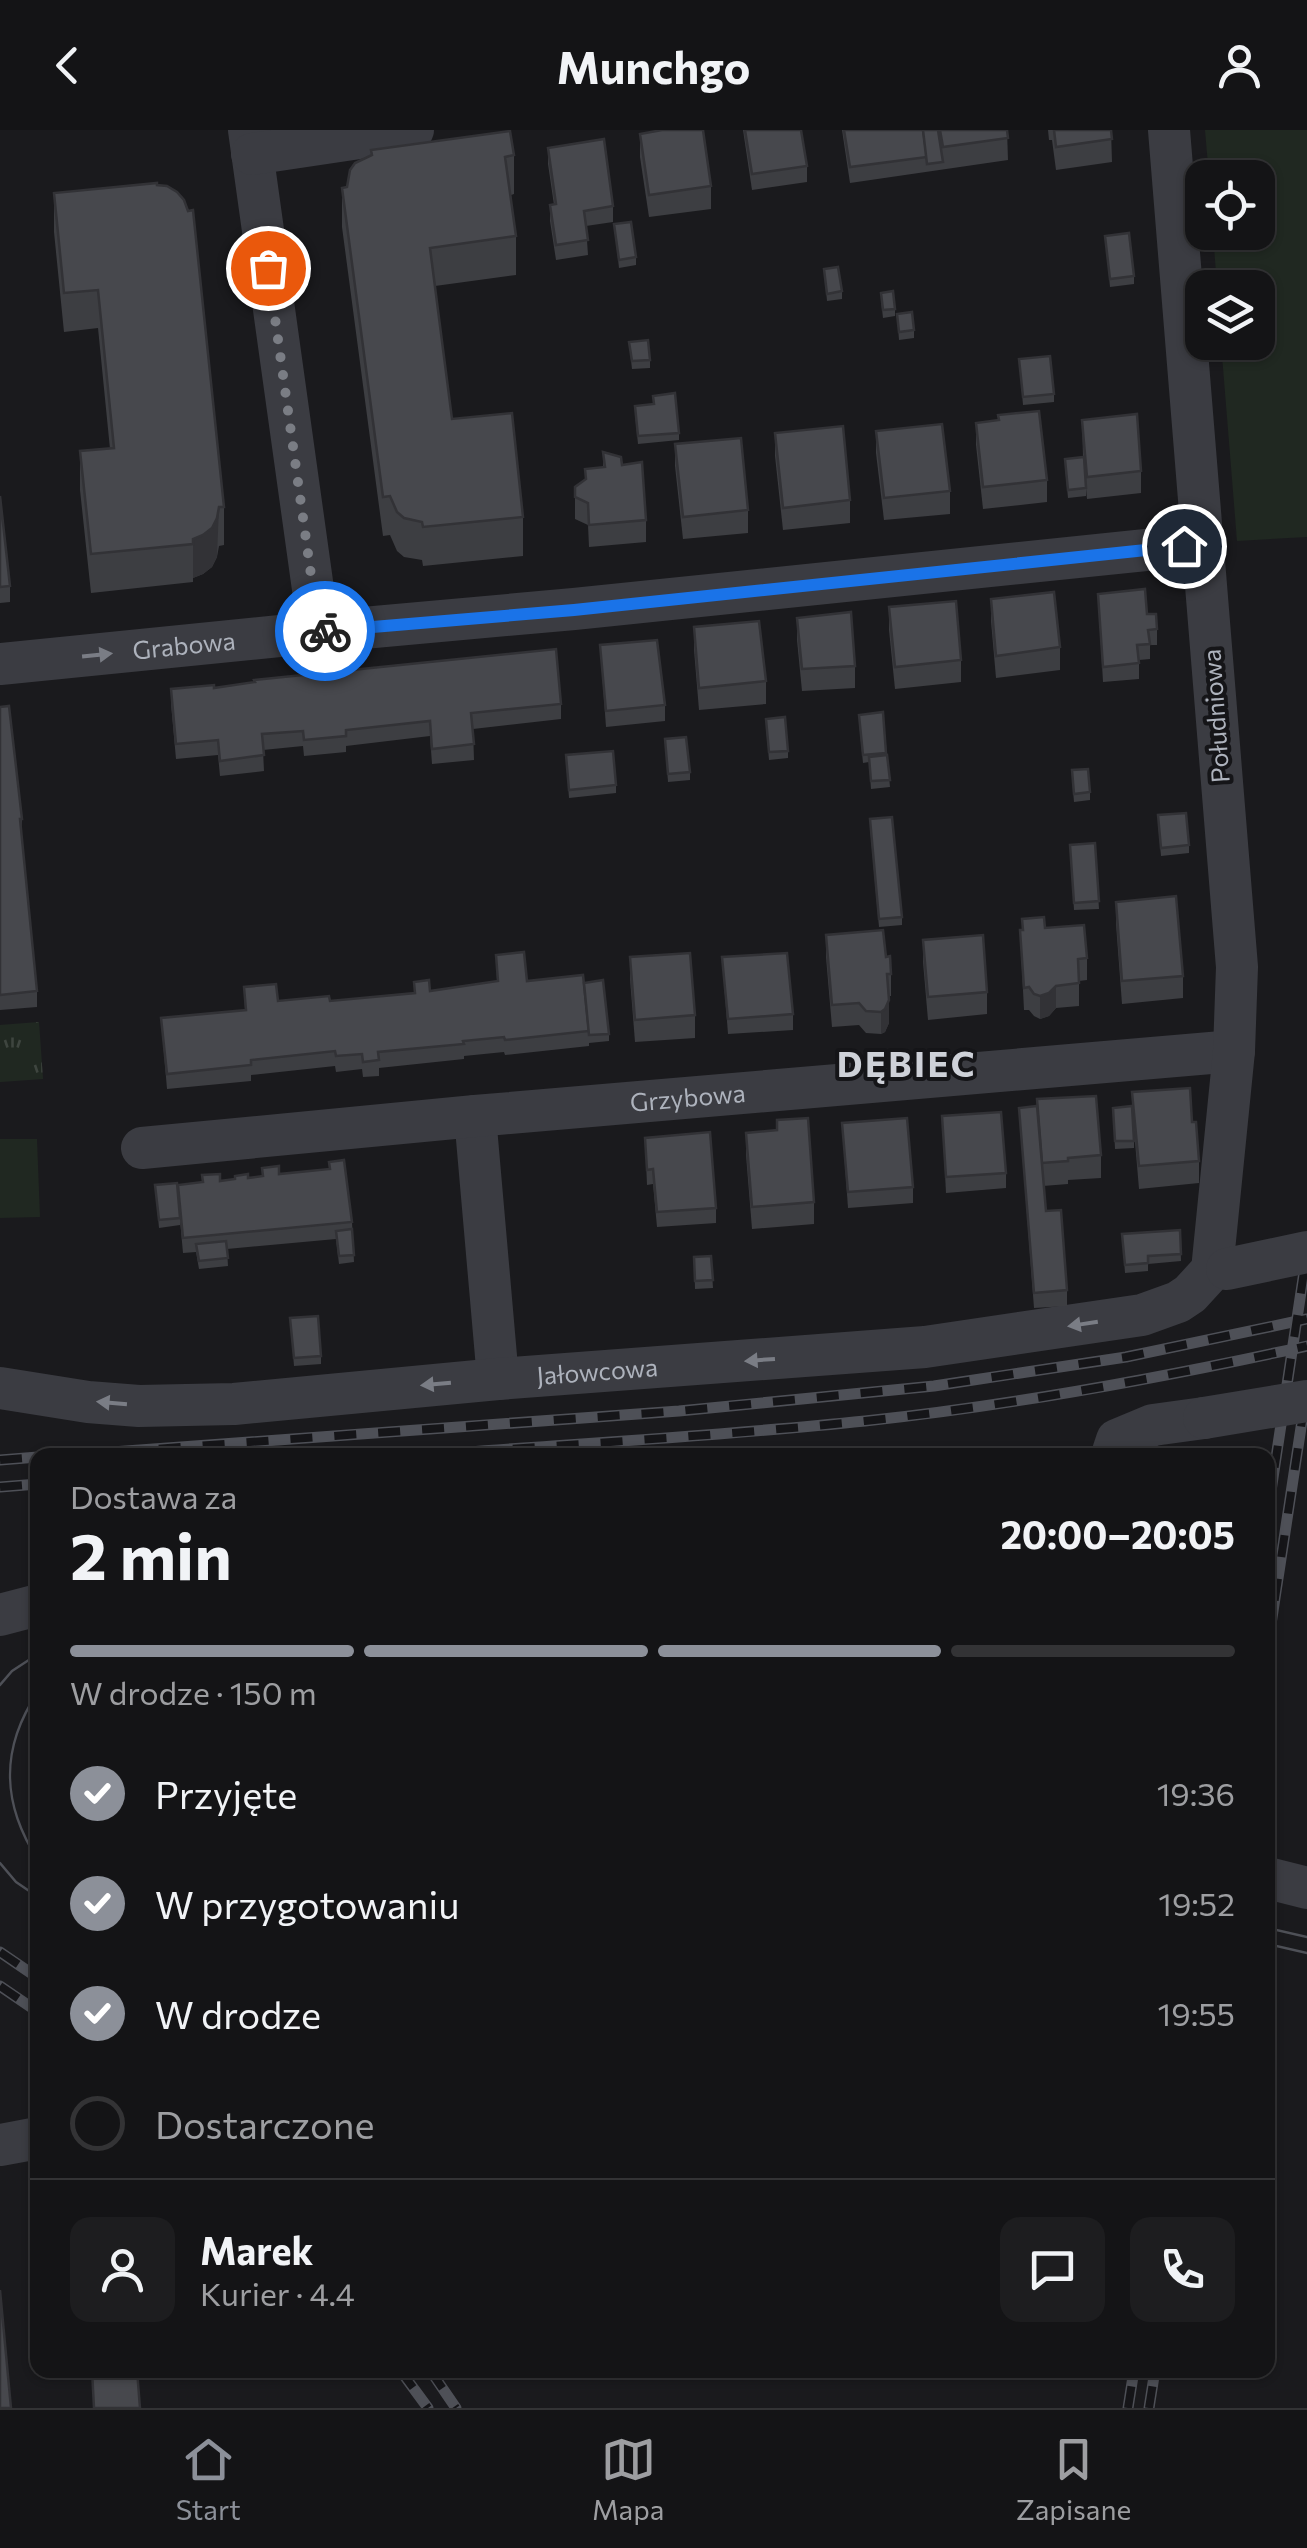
<!DOCTYPE html>
<html lang="pl">
<head>
<meta charset="utf-8">
<style>
	:root { --surface:#141416; --page:#1d1d1f; --text:#f1f3f6; --muted:#9d9ea1; --line:#333335; --accent:#8c9099 }
	body { margin:0; font-family:Commissioner,sans-serif; background:var(--page); color:var(--text); height:100vh; display:flex; flex-direction:column; font-size:38px; white-space:nowrap }
	* { box-sizing:border-box; margin:0 }
	p { font-size:32px; color:var(--muted) }
	.icon { flex:none; width:55px; height:55px; fill:none; stroke:currentColor; stroke-width:2; stroke-linecap:round; stroke-linejoin:round }
	.map { position:relative; flex:1; overflow:hidden }
	.panel { position:absolute; left:30px; top:1318px; width:1245px; height:930px; display:flex; flex-direction:column; background:var(--surface); border-radius:20px; box-shadow:0 2px 8px #0004,0 0 0 2px var(--line) }
	.panel>* { flex:none }
	.fabs { position:absolute; left:1185px; top:30px; display:grid; gap:20px }
	.fabs a { display:grid; place-items:center; width:90px; height:90px; border-radius:20px; background:var(--surface); box-shadow:0 2px 8px #0004,0 0 0 2px var(--line); font-size:50px }
	.pin { position:absolute; display:grid; place-items:center; width:85px; height:85px; color:#fff; margin:-42px; border:5px solid #fff; border-radius:50%; box-shadow:0 2px 10px #0007 }
	.courier { position:absolute; display:grid; place-items:center; width:100px; height:100px; margin:-50px; border:8px solid #1a73e8; border-radius:50%; background:#fff; color:#222; box-shadow:0 2px 12px #0007 }
	.overview em { font-style:normal; font-weight:700 }
	.overview div { display:flex; flex-direction:column-reverse }
	.overview { display:flex; align-items:center; justify-content:space-between; height:170px; padding:0 40px }
	h1 { font-size:65px; font-weight:700; line-height:75px }
	.bar { display:grid; grid-template-columns:repeat(4,1fr); gap:15px 10px; align-content:center; height:120px; padding:0 40px }
	.bar i { height:12px; border-radius:8px; background:var(--line) }
	.bar .selected { background:var(--accent) }
	.bar p { grid-column:span 4 }
	.line { display:flex; align-items:center; gap:25px; padding:0 40px; border-top:2px solid var(--line) }
	.line div { flex:1 }
	.round { display:grid; place-items:center; flex:none; width:105px; height:105px; border-radius:20px; background:var(--page) }
	ol { padding:0 40px; list-style:none }
	li { display:flex; align-items:center; gap:30px; height:110px }
	li p { margin-inline-start:auto }
	li .icon { padding:10px; border-radius:50%; background:var(--accent); color:#fff; stroke-width:4 }
	li:last-child { color:var(--muted) }
	li i { width:55px; height:55px; border:5px solid var(--line); border-radius:50% }
	header { display:flex; justify-content:space-between; align-items:center; height:130px; padding:0 40px; background:var(--surface); font-size:45px; font-weight:700 }
	.tab-bar { display:flex; justify-content:space-around; align-items:center; height:140px; border-top:2px solid var(--line); background:var(--surface); font-size:28px; color:var(--muted) }
	.tab-bar a { display:grid; justify-items:center; gap:5px }
	.tab-bar .selected { color:var(--accent) }
	.map>svg:first-child { display:block }
	.park { fill:url(#park-tufts) }
	.garden { fill:#202821 }
	.lines { fill:none; stroke-linecap:round; stroke-linejoin:round }
	.minor { stroke:#3b3c42; stroke-width:42 }
	.tram { stroke:#4e5057; stroke-width:2.5 }
	.rail-casing { stroke:#4e5057; stroke-width:11 }
	.rail { stroke:#151518; stroke-width:8; stroke-dasharray:22; stroke-linecap:butt }
	.minor-bridge { stroke:#3b3c42; stroke-width:42 }
	.wall { fill:#3d3e42 }
	.shaded-wall { fill:#323236 }
	.building { fill:#47484d; stroke:#323236; stroke-width:2.5 }
	.oneway { fill:#7a7d85 }
	.done { stroke:#7a7d84; stroke-width:10; stroke-dasharray:0 18 }
	.route { stroke:#1a73e8; stroke-width:12 }
	.labels { text-anchor:middle; stroke-width:8; stroke-linejoin:round; paint-order:stroke }
	.street-label { font-size:25px; fill:#adb2bc; stroke:#151518 }
	.district-label { font-size:35px; font-weight:bold; letter-spacing:2.5px; fill:#ced1d8; stroke:#151518 }
</style>
</head>
<body>
<header><svg class="icon" aria-label="back" viewBox="0 0 24 24"><path d="M15 5l-7 7 7 7"/></svg>Munchgo<svg class="icon" aria-label="person" viewBox="0 0 24 24"><circle cx="12" cy="8" r="4"/><path d="M4 21q1-7 8-7t8 7"/></svg></header>
<div class="map">
<svg width="1307" height="2278" viewBox="0 0 1307 2278">
	<defs>
		<pattern id="park-tufts" width="24" height="20" patternUnits="userSpaceOnUse" patternTransform="scale(2.5)"><rect width="24" height="20" fill="#202821"/><path d="M3 7l-1-3M5 7V3M7 7l1-3M15 17l-1-3M17 17v-4M19 17l1-3" fill="none" stroke="#3e453f"/></pattern>
	</defs>
	<rect width="100%" height="100%" fill="#1a1a1d"/>
	<polygon class="park" points="39,892 43,949 0,952 0,895"/>
	<g class="garden">
		<polygon points="1205,0 1307,0 1307,407 1237,411 1221,213 1258,212 1258,158 1217,157 1213,103 1258,102 1258,48 1209,47"/>
		<polygon points="0,1009 37,1009 40,1087 0,1088"/>
	</g>
	<g class="lines">
		<g class="minor">
			<polyline points="249,0 319,502"/>
			<polyline points="252,24 413,0"/>
			<path id="s1" d="M0 534 319 502 574 479 1204 414"/>
			<polyline points="475,986 498,1249"/>
			<path id="s2" d="M142 1018 475 986 1234 921"/>
			<path id="s3" d="M0 1258 88 1272 139 1276 234 1274 498 1249 925 1217 1142 1185 1178 1172 1190 1164 1212 1140 1234 921 1237 837 1169 0"/>
			<polyline points="1112,1325 1117,1310 1153,1295 1204,1288"/>
			<polyline points="0,1485 38,1475"/>
			<polyline points="1268,1748 1307,1758"/>
			<polyline points="0,2015 38,2008"/>
		</g>
		<g class="tram">
			<polyline points="0,1555 12,1541 38,1524"/>
			<path d="M38 1562C0 1618 1 1673 38 1730"/>
			<polyline points="38,1617 33,1650 38,1673"/>
			<polyline points="0,1733 16,1752 38,1767"/>
			<polyline points="1268,1798 1307,1807"/>
			<polyline points="1268,1814 1307,1823"/>
		</g>
		<defs>
			<g id="rail">
				<polyline points="71,1325 679,1281 934,1256 1126,1227 1307,1189"/>
				<path d="M425 1325C572 1314 719 1306 865 1291 1014 1275 1161 1248 1307 1216"/>
				<polyline points="0,1330 38,1327"/>
				<polyline points="0,1357 38,1354"/>
				<polyline points="1268,1381 1307,1122"/>
				<polyline points="1268,1514 1307,1258"/>
				<polyline points="0,1822 38,1848"/>
				<polyline points="0,1856 38,1882"/>
				<polyline points="400,2240 428,2278"/>
				<polyline points="430,2240 456,2278"/>
				<polyline points="1128,2278 1134,2240"/>
				<polyline points="1149,2278 1155,2240"/>
			</g>
		</defs>
		<use href="#rail" class="rail-casing"/>
		<use href="#rail" class="rail"/>
		<g class="minor-bridge">
			<polyline points="1227,1139 1307,1122"/>
			<polyline points="1204,1288 1307,1271"/>
		</g>
	</g>
	<g class="wall">
		<polygon points="743,0 801,0 807,36 807,52 752,60"/>
		<polygon points="842,0 1007,0 1008,30 850,53"/>
		<polygon points="1048,0 1111,0 1112,32 1056,40 1052,10 1049,10"/>
		<polygon points="640,4 711,56 711,79 649,87 640,27"/>
		<polygon points="548,18 613,76 613,92 586,96 588,125 556,130 550,91 550,75 554,75 548,34"/>
		<polygon points="371,20 514,25 514,64 511,65 516,106 516,145 435,156 452,289 523,387 523,426 423,436 422,430 404,427 397,421 390,405 383,406 342,97 342,58 347,57 371,26"/>
		<polygon points="54,63 224,377 224,415 219,416 217,427 212,437 203,444 193,448 193,452 91,463 80,360 80,321 110,319 98,198 64,202 54,102"/>
		<polygon points="614,94 636,127 636,135 619,138"/>
		<polygon points="1105,106 1134,146 1134,154 1110,157"/>
		<polygon points="824,139 842,161 842,169 827,171"/>
		<polygon points="881,170 895,179 895,186 883,188"/>
		<polygon points="897,184 914,200 914,208 899,210"/>
		<polygon points="629,212 650,230 650,238 632,239"/>
		<polygon points="1019,229 1054,264 1054,272 1023,275"/>
		<polygon points="635,284 679,303 679,310 638,314"/>
		<polygon points="1082,290 1141,341 1141,363 1087,369 1086,358 1086,366 1068,368 1065,337 1083,327"/>
		<polygon points="976,293 1047,350 1047,372 983,379 976,315"/>
		<polygon points="876,301 950,361 950,384 884,390 876,323"/>
		<polygon points="775,303 850,370 850,393 783,400 775,326"/>
		<polygon points="675,314 748,380 748,403 683,409 675,336"/>
		<polygon points="603,322 622,335 646,390 646,412 589,417 588,395 575,389 575,357 585,350 585,339 603,337"/>
		<polygon points="0,366 10,456 10,472 0,473"/>
		<polygon points="1098,464 1147,484 1157,499 1157,515 1150,515 1150,529 1139,530 1139,549 1103,552"/>
		<polygon points="991,469 1060,517 1060,540 996,548 991,491"/>
		<polygon points="889,477 961,530 961,552 895,559 889,500"/>
		<polygon points="797,488 855,536 855,558 802,561 797,510"/>
		<polygon points="694,497 766,551 766,574 699,580 694,520"/>
		<polygon points="600,515 665,575 665,591 606,597"/>
		<polygon points="214,558 561,574 561,589 473,599 474,630 432,634 430,606 346,616 346,622 304,626 303,616 263,620 264,641 220,646 218,625 176,629 171,574 171,559"/>
		<polygon points="0,577 22,689 21,704 37,861 37,877 0,880"/>
		<polygon points="883,582 890,657 871,659 869,632 863,633 859,592"/>
		<polygon points="766,596 788,621 788,628 769,630"/>
		<polygon points="665,609 690,642 690,650 668,652"/>
		<polygon points="566,625 616,655 616,663 569,668"/>
		<polygon points="1072,648 1090,662 1090,670 1074,672"/>
		<polygon points="1158,693 1189,715 1189,723 1161,726"/>
		<polygon points="870,697 902,787 902,795 879,797"/>
		<polygon points="1095,713 1099,779 1074,780 1070,715"/>
		<polygon points="1116,772 1183,846 1183,868 1122,874 1116,794"/>
		<polygon points="1020,800 1087,828 1087,850 1079,851 1079,876 1056,878 1049,886 1040,889 1034,886 1029,880 1024,880"/>
		<polygon points="826,805 886,827 891,844 891,866 889,866 889,893 885,902 881,904 866,903 859,895 832,897 826,827"/>
		<polygon points="923,810 987,862 987,884 928,890 923,832"/>
		<polygon points="496,825 527,851 584,853 609,904 609,911 589,913 589,916 505,925 504,922 464,926 464,929 379,938 379,946 363,947 362,939 336,942 335,936 251,945 251,951 167,959 161,888 245,880 244,857 278,871 330,871 414,863 414,852 430,861 497,851"/>
		<polygon points="630,827 695,885 695,908 635,912 630,849"/>
		<polygon points="722,827 793,884 793,900 728,904"/>
		<polygon points="1132,962 1192,992 1199,1031 1199,1053 1139,1059 1134,1000 1134,1018 1115,1019 1113,978 1132,976"/>
		<polygon points="1019,978 1101,1025 1101,1048 1068,1050 1068,1054 1043,1056 1046,1081 1067,1160 1067,1176 1034,1178"/>
		<polygon points="942,986 1006,1043 1006,1058 946,1063"/>
		<polygon points="842,993 913,1057 913,1073 848,1078"/>
		<polygon points="746,1003 814,1072 814,1094 752,1099 746,1025"/>
		<polygon points="645,1008 716,1078 716,1093 657,1097 653,1054 647,1055"/>
		<polygon points="262,1038 279,1044 352,1092 354,1132 339,1134 336,1109 227,1119 228,1136 199,1139 196,1122 183,1123 180,1090 180,1095 159,1098 155,1055 178,1064 220,1051 262,1046"/>
		<polygon points="1180,1100 1181,1131 1148,1134 1148,1141 1125,1143 1122,1104"/>
		<polygon points="711,1126 713,1158 695,1159 694,1127"/>
		<polygon points="290,1188 321,1226 321,1234 294,1236"/>
		<polygon points="503,2240 526,2240 526,2249 503,2248"/>
	</g>
	<g class="shaded-wall">
		<polygon points="219,377 217,427 212,437 203,444 193,448 193,409"/>
		<polygon points="1056,856 1056,878 1049,886 1040,889 1040,866"/>
		<polygon points="889,870 889,893 885,902 881,904 881,882"/>
	</g>
	<g class="building">
		<polygon points="662,0 703,0 711,56 649,65 640,4"/>
		<polygon points="745,0 801,0 807,36 752,44"/>
		<polygon points="844,0 923,0 927,27 850,37"/>
		<polygon points="923,0 938,0 943,32 927,34"/>
		<polygon points="940,0 1007,0 1008,8 943,17"/>
		<polygon points="1054,0 1111,0 1112,9 1056,17"/>
		<polygon points="510,1 514,25 505,27 516,106 430,118 452,289 512,283 523,387 423,397 422,392 404,388 397,382 390,366 383,367 342,58 347,57 350,40 355,33 372,25 371,20"/>
		<polygon points="604,9 613,76 584,81 588,110 556,115 550,75 556,74 548,18"/>
		<polygon points="157,53 157,55 167,56 177,62 184,70 188,81 193,80 224,377 219,377 217,388 212,398 203,405 193,409 193,414 91,424 80,321 114,318 98,160 64,163 54,63"/>
		<polygon points="631,92 636,127 619,130 614,94"/>
		<polygon points="1129,103 1134,146 1110,149 1105,106"/>
		<polygon points="838,137 842,161 827,164 824,139"/>
		<polygon points="893,161 895,179 883,180 881,163"/>
		<polygon points="912,182 914,200 899,202 897,184"/>
		<polygon points="648,210 650,230 632,231 629,212"/>
		<polygon points="1050,226 1054,264 1023,267 1019,229"/>
		<polygon points="675,263 679,303 638,306 635,276 654,274 653,266"/>
		<polygon points="1039,281 1047,350 983,357 976,293 999,290 998,285"/>
		<polygon points="1137,284 1141,341 1087,347 1082,290"/>
		<polygon points="942,294 950,361 884,368 876,301"/>
		<polygon points="843,296 850,370 783,378 775,303"/>
		<polygon points="741,308 748,380 683,387 675,314"/>
		<polygon points="603,322 621,327 622,335 642,332 646,390 589,395 588,373 575,367 575,357 586,349 585,339 605,337"/>
		<polygon points="1084,327 1086,358 1068,360 1065,329"/>
		<polygon points="0,366 10,456 0,457"/>
		<polygon points="1145,459 1147,484 1156,484 1157,499 1148,500 1150,514 1137,515 1139,533 1103,537 1098,464"/>
		<polygon points="1054,462 1060,517 996,526 991,469"/>
		<polygon points="956,471 961,530 895,537 889,477"/>
		<polygon points="851,482 855,536 802,539 797,488"/>
		<polygon points="759,491 766,551 699,558 694,497"/>
		<polygon points="657,510 665,575 606,581 600,515"/>
		<polygon points="556,519 561,574 471,583 474,614 432,619 430,591 346,600 346,606 304,610 303,601 262,604 264,625 220,631 218,610 176,614 171,559 214,555 214,558 255,552 254,550"/>
		<polygon points="9,576 22,689 20,689 37,861 0,865 0,577"/>
		<polygon points="883,582 886,623 863,625 859,585"/>
		<polygon points="785,587 788,621 769,622 766,589"/>
		<polygon points="686,607 690,642 668,644 665,609"/>
		<polygon points="613,621 616,655 569,660 566,625"/>
		<polygon points="887,625 890,650 871,651 869,627"/>
		<polygon points="1088,639 1090,662 1074,664 1072,640"/>
		<polygon points="1186,683 1189,715 1161,718 1158,685"/>
		<polygon points="892,687 902,787 879,789 870,689"/>
		<polygon points="1095,713 1099,771 1074,773 1070,715"/>
		<polygon points="1176,766 1183,846 1122,851 1116,772"/>
		<polygon points="1044,787 1045,798 1084,795 1087,828 1078,829 1079,853 1056,856 1049,863 1040,866 1034,864 1029,857 1024,858 1020,800 1023,800 1022,789"/>
		<polygon points="883,800 886,827 890,826 891,844 887,844 889,870 885,879 881,882 866,881 859,873 832,875 826,805"/>
		<polygon points="983,805 987,862 928,867 923,810"/>
		<polygon points="524,822 527,851 583,845 589,901 505,910 504,907 463,911 464,914 378,922 379,930 363,932 362,924 336,926 335,921 251,930 251,935 167,944 161,888 246,880 244,857 276,854 278,871 329,866 330,871 415,863 414,852 429,850 430,861 498,851 496,825"/>
		<polygon points="690,823 695,885 635,890 630,827"/>
		<polygon points="787,823 793,884 728,889 722,827"/>
		<polygon points="603,850 609,904 589,905 584,853"/>
		<polygon points="1190,958 1192,992 1196,992 1199,1031 1139,1036 1132,962"/>
		<polygon points="1096,966 1101,1025 1068,1028 1068,1031 1042,1033 1037,969"/>
		<polygon points="1037,976 1046,1081 1061,1080 1067,1160 1034,1163 1019,978"/>
		<polygon points="1132,976 1134,1011 1115,1011 1113,978"/>
		<polygon points="1001,982 1006,1043 946,1047 942,986"/>
		<polygon points="808,988 814,1072 752,1077 746,1003 777,1000 777,990"/>
		<polygon points="907,988 913,1057 848,1062 842,993"/>
		<polygon points="710,1002 716,1078 657,1082 653,1039 647,1040 645,1008"/>
		<polygon points="344,1030 352,1092 183,1108 178,1055 203,1052 202,1045 220,1044 220,1051 235,1049 235,1046 248,1044 248,1048 263,1046 262,1038 279,1036 279,1044 330,1039 329,1032"/>
		<polygon points="177,1053 180,1088 159,1090 155,1055"/>
		<polygon points="352,1099 354,1125 339,1126 336,1101"/>
		<polygon points="1180,1100 1181,1124 1148,1126 1148,1133 1125,1135 1122,1104"/>
		<polygon points="226,1111 228,1128 199,1131 196,1114"/>
		<polygon points="711,1126 713,1150 695,1151 694,1127"/>
		<polygon points="318,1186 321,1226 294,1228 290,1188"/>
		<polygon points="0,2160 11,2278 0,2278"/>
		<polygon points="92,2240 137,2240 140,2278 94,2278"/>
	</g>
	<defs><path id="oneway-solid" d="M-6-.8H1V-3.2L6.5 0L1 3.2V.8H-6Z" transform="scale(2.5)"/></defs>
	<g class="oneway">
		<use href="#oneway-solid" transform="translate(97 525) rotate(-6)"/>
		<use href="#oneway-solid" transform="translate(1083 1194) rotate(171)"/>
		<use href="#oneway-solid" transform="translate(760 1230) rotate(176)"/>
		<use href="#oneway-solid" transform="translate(436 1254) rotate(175)"/>
		<use href="#oneway-solid" transform="translate(112 1273) rotate(-175)"/>
	</g>
	<g class="lines">
		<polyline class="done" points="268,138 319,502 325,501"/>
		<polyline class="route" points="325,501 574,480 1184,416"/>
	</g>
	<g class="labels">
		<g class="street-label">
			<text dy="9" stroke="none"><textPath href="#s1" startOffset="185">Grabowa</textPath></text>
			<text transform="translate(1216 586) rotate(-94)" y="9">Południowa</text>
			<text dy="9" stroke="none"><textPath href="#s2" startOffset="548">Grzybowa</textPath></text>
			<text dy="9" stroke="none"><textPath href="#s3" startOffset="600">Jałowcowa</textPath></text>
		</g>
		<g class="district-label">
			<text x="907" y="947">DĘBIEC</text>
		</g>
	</g>
</svg>
<div class="fabs">
<a><svg class="icon" aria-label="locate" viewBox="0 0 24 24"><circle cx="12" cy="12" r="6"/><path d="M12 2v4M12 18v4M2 12h4M18 12h4"/></svg></a>
<a><svg class="icon" aria-label="layers" viewBox="0 0 24 24"><path d="M12 4l9 5-9 5-9-5zM3 14l9 5 9-5"/></svg></a>
</div>
<div class="pin" style="left:268px;top:138px;background:#ea580c"><svg class="icon" aria-label="bag" viewBox="0 0 24 24"><path d="M5 8h14l-1 12H6zM9 8a3 3 0 0 1 6 0"/></svg></div>
<div class="pin" style="left:1184px;top:416px;background:#1f2937"><svg class="icon" aria-label="home" viewBox="0 0 24 24"><path d="M3 11l9-7 9 7M6 9v11h12V9"/></svg></div>
<div class="courier" style="left:325px;top:501px"><svg class="icon" aria-label="bike" viewBox="0 0 24 24"><circle cx="6" cy="16" r="4"/><circle cx="18" cy="16" r="4"/><path d="M6 16l4-8h5l3 8M10 8l3 8H6M13 5h3"/></svg></div>
<section class="panel">
<div class="overview"><div><h1>2 min</h1><p>Dostawa za</p></div><em>20:00–20:05</em></div>
<div class="bar"><i class="selected"></i><i class="selected"></i><i class="selected"></i><i></i><p>W drodze · 150 m</p></div>
<ol>
<li><svg class="icon" aria-label="check" viewBox="0 0 24 24"><path d="M5 12l5 5 9-10"/></svg>Przyjęte<p>19:36</p></li>
<li><svg class="icon" aria-label="check" viewBox="0 0 24 24"><path d="M5 12l5 5 9-10"/></svg>W przygotowaniu<p>19:52</p></li>
<li><svg class="icon" aria-label="check" viewBox="0 0 24 24"><path d="M5 12l5 5 9-10"/></svg>W drodze<p>19:55</p></li>
<li><i></i>Dostarczone</li>
</ol>
<div class="line" style="height:180px"><a class="round"><svg class="icon" aria-label="person" viewBox="0 0 24 24"><circle cx="12" cy="8" r="4"/><path d="M4 21q1-7 8-7t8 7"/></svg></a><div><b>Marek</b><p>Kurier · 4.4</p></div><a class="round"><svg class="icon" aria-label="chat" viewBox="0 0 24 24"><path d="M4 5h16v11H9l-5 4z"/></svg></a><a class="round"><svg class="icon" aria-label="phone" viewBox="0 0 24 24"><path d="M5 4h4l2 5-3 2q2 4 5 5l2-3 5 2v4C11 20 4 13 5 4z"/></svg></a></div>
</section>
</div>
<nav class="tab-bar">
<a class="selected"><svg class="icon" aria-label="home" viewBox="0 0 24 24"><path d="M3 11l9-7 9 7M6 9v11h12V9"/></svg>Start</a>
<a><svg class="icon" aria-label="map" viewBox="0 0 24 24"><path d="M3 6l6-2 6 2 6-2v14l-6 2-6-2-6 2zM9 4v14M15 6v14"/></svg>Mapa</a>
<a><svg class="icon" aria-label="saved" viewBox="0 0 24 24"><path d="M7 4h10v16l-5-4-5 4z"/></svg>Zapisane</a>
</nav>
</body>
</html>
